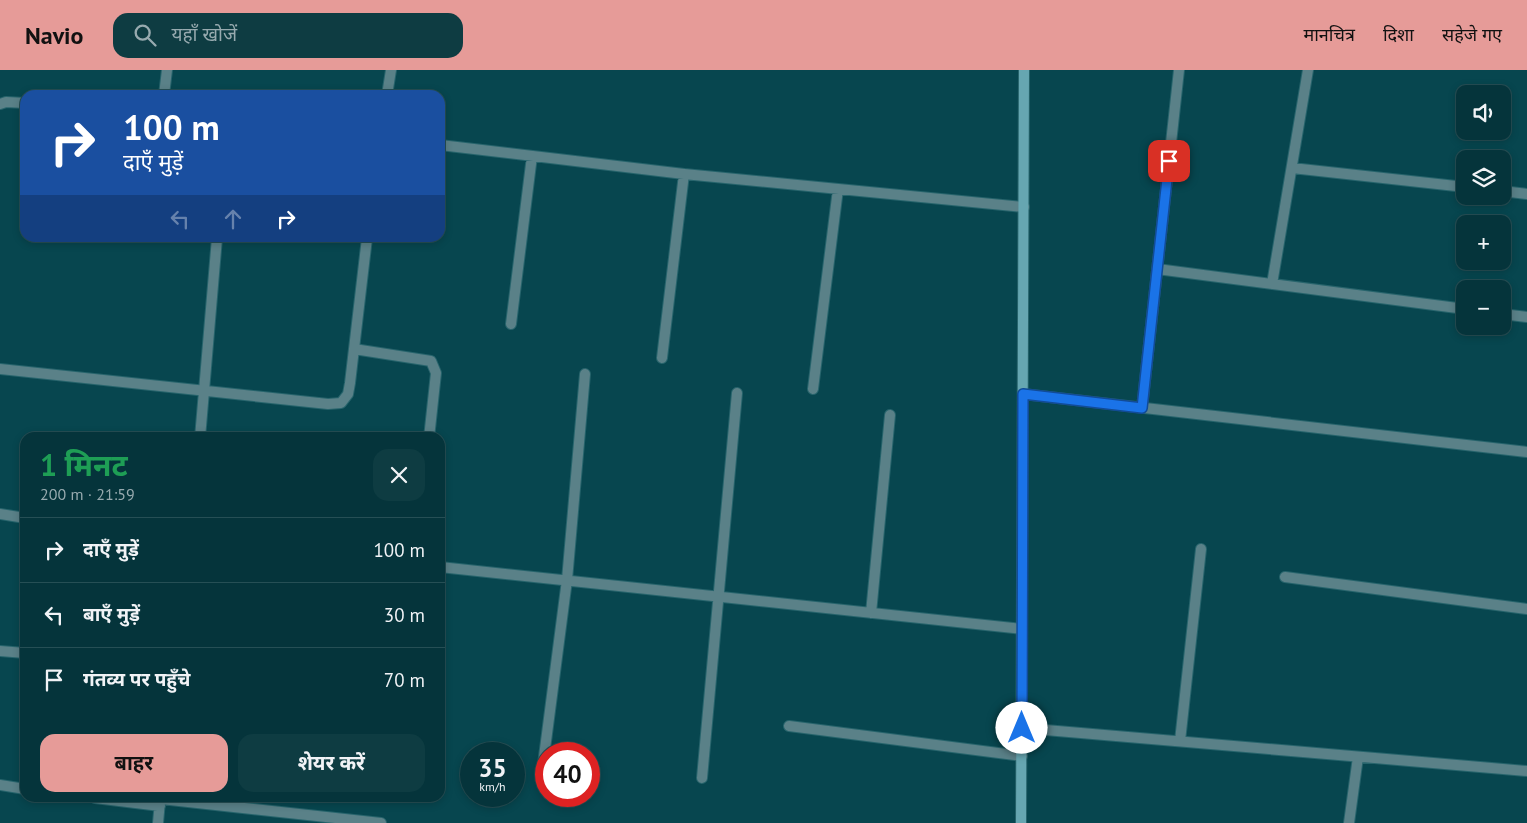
<!DOCTYPE html>
<html lang="hi">
<meta charset="utf-8">
<style>
body{margin:0;font-family:"PT Sans","Noto Sans Devanagari",sans-serif;background:#0e3c42;color:#f1f3f6;height:100vh;display:flex;flex-direction:column;font-size:19px;white-space:nowrap}
*{box-sizing:border-box;margin:0}
p{font-size:16px;color:#97aaaf}
.icon{flex:none;width:28px;height:28px;fill:none;stroke:currentColor;stroke-width:2;stroke-linecap:round;stroke-linejoin:round}
.map{position:relative;flex:1;overflow:hidden}
.sheet{position:absolute;left:20px;top:362px;width:425px;height:370px;display:flex;flex-direction:column;background:#05343b;border-radius:15px;box-shadow:0 2px 8px #0003,0 0 0 1px #264f55}
.sheet>*{flex:none}
.hud{position:absolute;left:20px;top:20px;width:425px;height:152px;border-radius:15px;box-shadow:0 2px 8px #0003,0 0 0 1px #264f55;background:#1a4fa0;color:#fff;overflow:hidden}
.buttons{position:absolute;left:1456px;top:15px;display:grid;gap:10px}
.buttons a{display:grid;place-items:center;width:55px;height:55px;border-radius:10px;background:#05343b;box-shadow:0 2px 8px #0003,0 0 0 1px #264f55;font-size:25px}
.speed{position:absolute;left:460px;top:672px;display:flex;gap:10px;font-size:25px;font-weight:700;text-align:center}
.speed>*{display:grid;place-content:center;width:65px;height:65px;border-radius:50%;background:#05343b;box-shadow:0 2px 8px #0003,0 0 0 1px #264f55;line-height:1}
.speed small{font-size:12px;font-weight:400}
.speed .limit{border:8px solid #d22;background:#fff;color:#111}
.pin{position:absolute;display:grid;place-items:center;width:42px;height:42px;color:#fff;margin:-21px;border-radius:10px;box-shadow:0 2px 8px #0006}
.me{position:absolute;width:55px;margin:-28px;rotate:0deg;stroke-linejoin:round;filter:drop-shadow(0 0 4px #0008)}
.turn{display:flex;align-items:center;gap:18px;height:105px;padding:0 20px;font-size:22px}
.turn .icon{width:65px;height:65px;stroke-width:2.5}
.turn b{display:block;font-size:35px;line-height:42px}
.lanes{display:flex;align-items:center;height:48px;padding:0 20px;background:#0003;justify-content:center;gap:25px;direction:ltr}
.lanes .off{opacity:.35}
.round{display:grid;place-items:center;flex:none;width:52px;height:52px;border-radius:15px;background:#0e3c42}
.head{display:flex;align-items:center;justify-content:space-between;height:85px;padding:0 20px}
h1{font-size:30px;font-weight:700;line-height:38px;color:#1e9e55}
.cta{display:flex;gap:10px;margin-top:auto;padding:10px 20px}
.cta a{flex:1;height:58px;border-radius:15px;background:#e69b98;color:#111;font-size:20px;font-weight:700;line-height:58px;text-align:center}
.cta a+a{background:#0e3c42;color:#f1f3f6}
ul{padding:0;list-style:none}
li{display:flex;align-items:center;gap:15px;height:65px;padding:0 20px;border-top:1px solid #264f55}
li div{flex:1}
li b{display:block;font-size:19px}
li em{font-style:normal}
header{display:flex;align-items:center;gap:30px;box-sizing:border-box;height:70px;padding:0 25px;background:#e69b98;color:#111}
header strong{font-size:24px}
nav{display:flex;gap:28px;margin-inline-start:auto;font-size:18px}
.search{width:350px;height:45px;background:#0e3c42;display:flex;align-items:center;gap:12px;box-sizing:border-box;padding:0 18px;border-radius:15px;color:#97aaaf;font-size:19px}
.map>svg:first-child{display:block}
.lines{fill:none;stroke-linecap:round;stroke-linejoin:round}
.street-casing{stroke:#27646c;stroke-width:12}
.secondary-casing{stroke:#27646c;stroke-width:12}
.street{stroke:#5a8188;stroke-width:10}
.secondary{stroke:#66a6b1;stroke-width:10}
.route-casing{stroke:#114b97;stroke-width:12}
.route{stroke:#1a73e8;stroke-width:9}
</style>
<header>
<strong>Navio</strong>
<div class="search"><svg class="icon" aria-label="search" viewBox="0 0 24 24"><circle cx="10" cy="10" r="6"/><path d="M15 15l6 6"/></svg>यहाँ खोजें</div>
<nav><a>मानचित्र</a><a>दिशा</a><a>सहेजे गए</a></nav>
</header>
<div class="map">
<svg width="1527" height="753" viewBox="0 0 1527 753">
<rect width="100%" height="100%" fill="#07464f"/>
<g class="lines">
<defs>
<path id="street" d="M164,25L167,0
M387,25L391,0
M0,34L6,32L25,33
M440,75L684,104L1024,137
M1292,98L1465,117
M1502,121L1527,124
M1157,199L1465,239
M1272,214L1308,0
M1502,244L1527,247
M511,254L532,86
M354,279L431,291L436,303L429,368
M662,288L684,104
M0,299L328,334L341,333L348,324L350,313L367,168
M813,319L838,119
M1023,324L1527,382
M1142,338L1179,0
M200,368L217,168
M0,444L25,448
M440,497L1022,559
M1285,507L1527,539
M871,543L890,345
M0,581L25,583
M789,656L1022,686
M1022,658L1527,701
M1180,671L1201,479
M542,702L567,510L585,304
M702,708L737,323
M0,715L25,719
M95,728L160,736
M161,729L381,753
M158,753L160,731
M1349,753L1358,687"/>
<path id="secondary" d="M1021,753L1024,0"/>
</defs>
<use href="#street" class="street-casing"/>
<use href="#secondary" class="secondary-casing"/>
<use href="#street" class="street"/>
<use href="#secondary" class="secondary"/>
</g>
<g class="lines">
<defs>
<path id="route" d="M1022,658L1023,324L1142,338L1169,91"/>
</defs>
<use href="#route" class="route-casing"/>
<use href="#route" class="route"/>
</g>
</svg>
<div class="buttons">
<a><svg class="icon" aria-label="sound" viewBox="0 0 24 24"><path d="M4 9h4l5-4v14l-5-4H4zM17 9q2 3 0 6"/></svg></a>
<a><svg class="icon" aria-label="layers" viewBox="0 0 24 24"><path d="M12 4l9 5-9 5-9-5zM3 14l9 5 9-5"/></svg></a>
<a>+</a>
<a>−</a>
</div>
<div class="speed"><div>35<small>km/h</small></div><div class="limit">40</div></div>
<div class="pin" style="left:1169px;top:91px;background:#d93025"><svg class="icon" aria-label="arrive" viewBox="0 0 24 24"><path d="M6 21V4h12l-3 4 3 4H6"/></svg></div>
<svg class="me" style="left:1022px;top:658px" viewBox="-20 -20 40 40"><circle r="19" fill="#fff"/><path d="M0-13L10 11 0 6-10 11z" fill="#1a73e8"/></svg>
<div class="hud">
<div class="turn"><svg class="icon" aria-label="right" viewBox="0 0 24 24"><path d="M7 20v-9h11M14 6l5 5-5 5"/></svg><div><b>100 m</b>दाएँ मुड़ें</div></div>
<div class="lanes"><svg class="icon off" aria-label="left" viewBox="0 0 24 24"><path d="M17 20v-9H6M10 6l-5 5 5 5"/></svg><svg class="icon off" aria-label="ahead" viewBox="0 0 24 24"><path d="M12 20V5M6 11l6-6 6 6"/></svg><svg class="icon" aria-label="right" viewBox="0 0 24 24"><path d="M7 20v-9h11M14 6l5 5-5 5"/></svg></div>
</div>
<section class="sheet">
<div class="head"><div><h1>1 मिनट</h1><p>200 m · 21:59</p></div><a class="round"><svg class="icon" aria-label="close" viewBox="0 0 24 24"><path d="M6 6l12 12M18 6L6 18"/></svg></a></div>
<ul>
<li><svg class="icon" aria-label="right" viewBox="0 0 24 24"><path d="M7 20v-9h11M14 6l5 5-5 5"/></svg><div><b>दाएँ मुड़ें</b></div><em>100 m</em></li>
<li><svg class="icon" aria-label="left" viewBox="0 0 24 24"><path d="M17 20v-9H6M10 6l-5 5 5 5"/></svg><div><b>बाएँ मुड़ें</b></div><em>30 m</em></li>
<li><svg class="icon" aria-label="arrive" viewBox="0 0 24 24"><path d="M6 21V4h12l-3 4 3 4H6"/></svg><div><b>गंतव्य पर पहुँचे</b></div><em>70 m</em></li>
</ul>
<div class="cta"><a>बाहर</a><a>शेयर करें</a></div>
</section>
</div>
